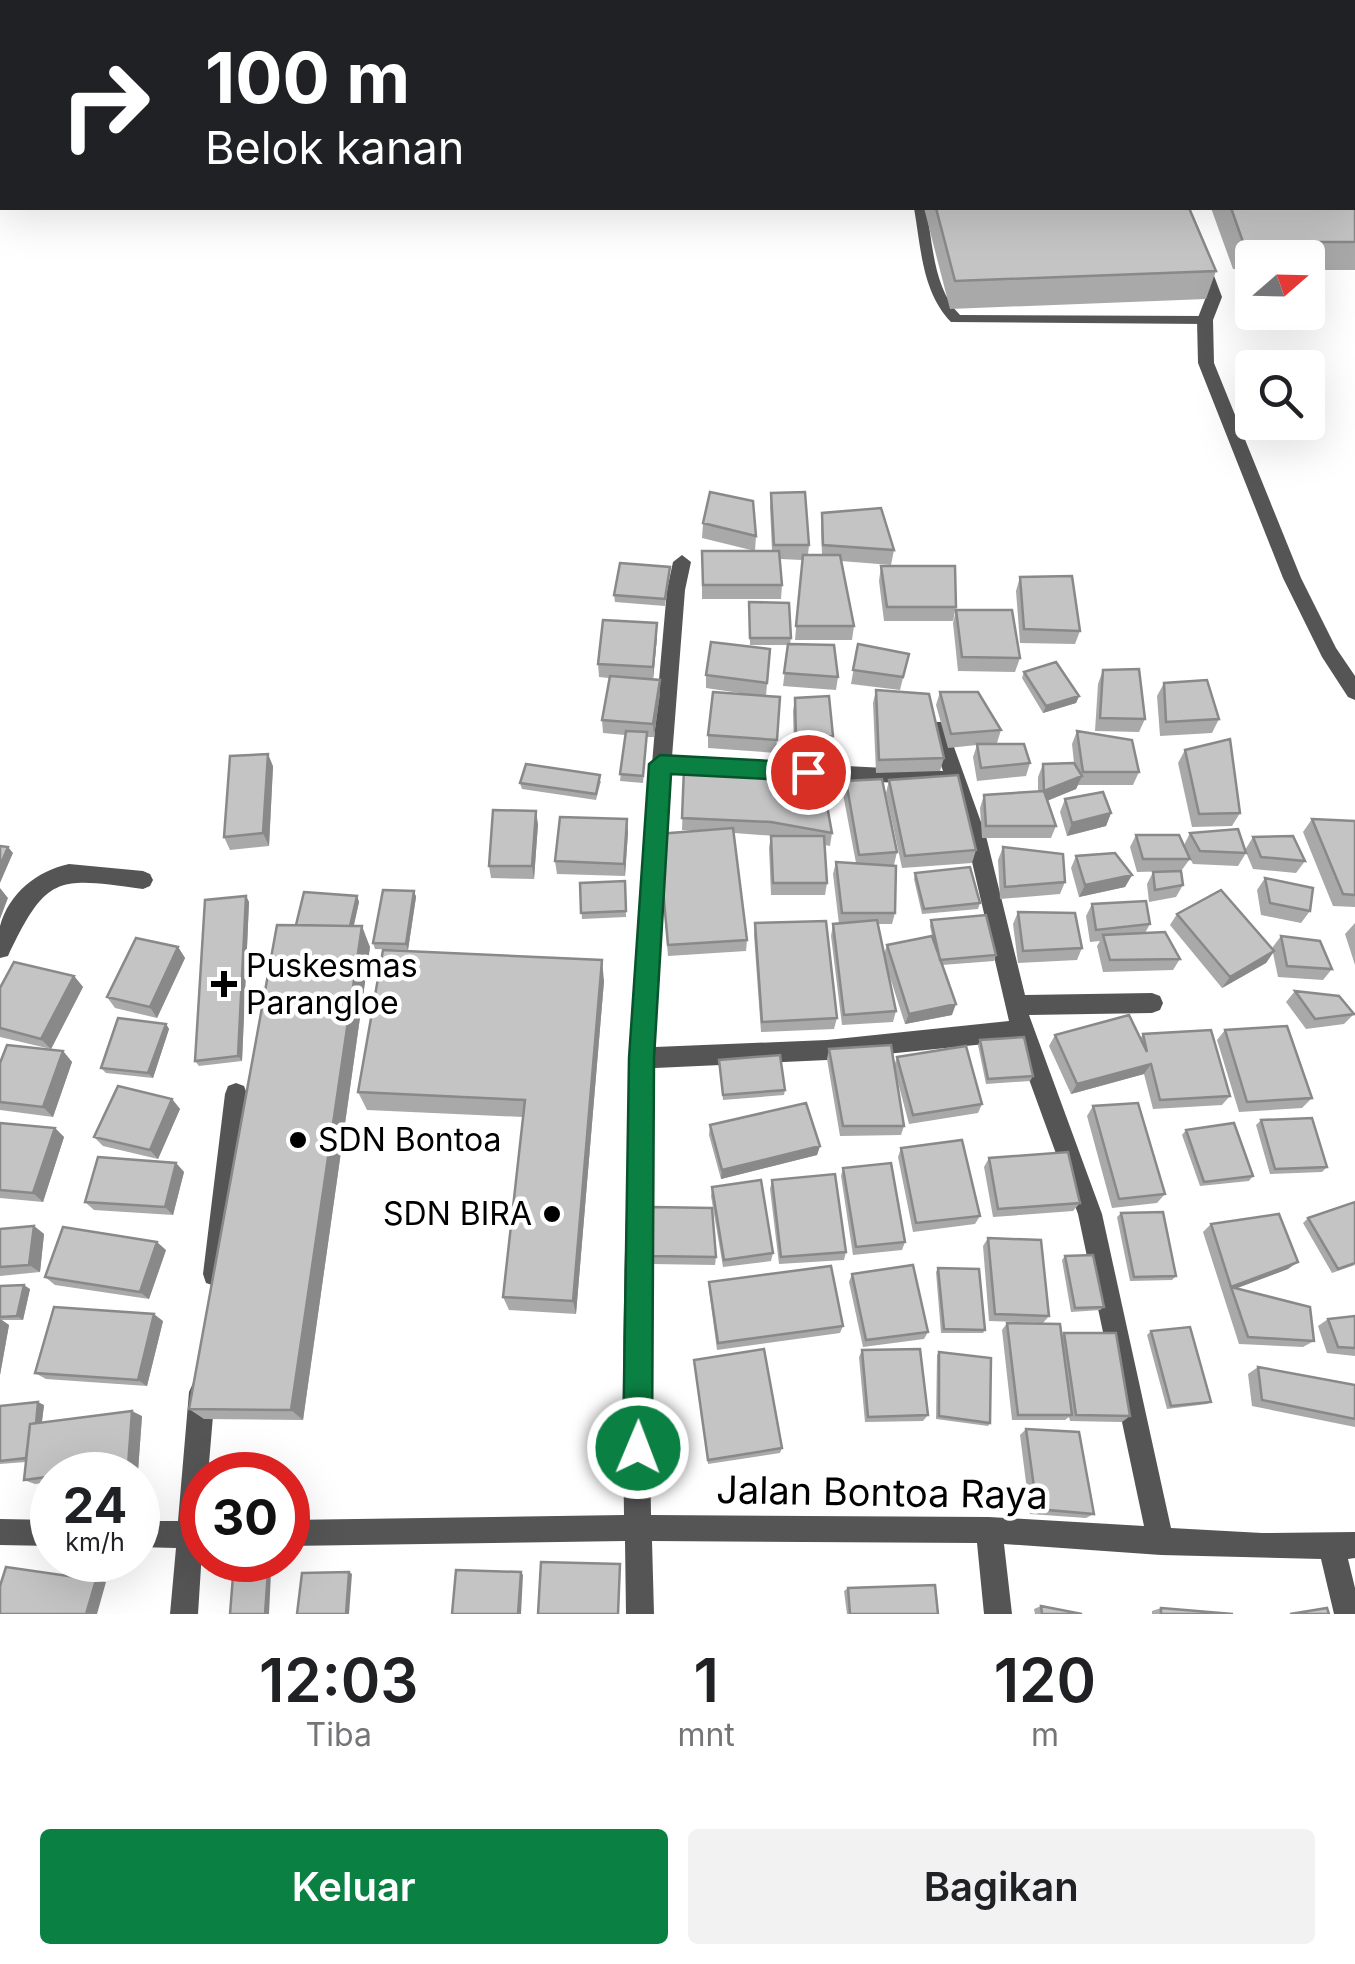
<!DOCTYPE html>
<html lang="id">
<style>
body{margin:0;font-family:Inter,sans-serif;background:#f2f2f2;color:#202124;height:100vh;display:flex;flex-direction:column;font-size:38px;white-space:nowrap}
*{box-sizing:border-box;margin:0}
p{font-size:32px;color:#757577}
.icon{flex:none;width:55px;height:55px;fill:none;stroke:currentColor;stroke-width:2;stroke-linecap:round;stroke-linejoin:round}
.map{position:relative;height:1614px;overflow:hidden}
.panel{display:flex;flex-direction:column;background:#fff;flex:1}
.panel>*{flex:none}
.hud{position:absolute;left:0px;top:0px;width:1355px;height:210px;box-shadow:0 10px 40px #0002;background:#202124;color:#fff;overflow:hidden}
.needle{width:65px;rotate:70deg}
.controls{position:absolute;left:1235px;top:240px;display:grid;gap:20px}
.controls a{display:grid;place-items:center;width:90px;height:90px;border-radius:10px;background:#fff;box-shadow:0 10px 40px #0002;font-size:50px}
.speed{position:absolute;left:30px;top:1452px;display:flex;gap:20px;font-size:50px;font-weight:700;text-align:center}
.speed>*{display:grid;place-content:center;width:130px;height:130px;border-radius:50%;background:#fff;box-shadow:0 10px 40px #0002;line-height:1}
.speed small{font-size:25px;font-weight:400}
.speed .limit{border:15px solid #d22;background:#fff;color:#111}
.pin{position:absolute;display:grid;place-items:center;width:85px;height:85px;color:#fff;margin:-42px;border:5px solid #fff;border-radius:50%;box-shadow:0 2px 10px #0007}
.me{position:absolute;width:110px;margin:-55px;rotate:1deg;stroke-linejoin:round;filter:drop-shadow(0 0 8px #0008)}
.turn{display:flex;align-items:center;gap:35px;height:210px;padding:0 40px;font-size:45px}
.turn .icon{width:130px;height:130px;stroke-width:2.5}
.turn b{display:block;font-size:70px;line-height:85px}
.eta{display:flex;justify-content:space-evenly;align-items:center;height:170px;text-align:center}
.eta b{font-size:60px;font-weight:600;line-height:70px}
.cta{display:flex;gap:20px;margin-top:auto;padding:20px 40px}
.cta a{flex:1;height:115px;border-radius:10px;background:#0b8043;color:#fff;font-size:40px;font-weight:600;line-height:115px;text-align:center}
.cta a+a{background:#f2f2f2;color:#202124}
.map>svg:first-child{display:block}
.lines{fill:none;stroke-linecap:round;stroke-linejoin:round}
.motorway-casing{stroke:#dbdbdb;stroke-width:2}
.service{fill:#555;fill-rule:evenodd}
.minor{fill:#555;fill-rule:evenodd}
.tertiary{fill:#555;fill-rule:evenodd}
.motorway{fill:#000;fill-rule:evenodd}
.wall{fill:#a9a9a9}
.shaded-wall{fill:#898989}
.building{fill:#c4c4c4;stroke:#898989;stroke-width:2.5}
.route{fill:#0b8043;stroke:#07532c;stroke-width:2.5}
.poi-dot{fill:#000;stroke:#fff;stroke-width:4}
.labels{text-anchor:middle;stroke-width:9;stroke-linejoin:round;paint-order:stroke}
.poi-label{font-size:32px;fill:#000;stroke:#fff;text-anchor:start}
.near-street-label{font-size:38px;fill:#000;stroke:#fff}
</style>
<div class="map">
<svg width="1355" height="1614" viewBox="0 0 1355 1614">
<rect width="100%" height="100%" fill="#fff"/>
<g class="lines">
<defs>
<path id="motorway" d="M1272,0H1301L1303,2H1274Z
M1352,11L1355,12V24L1352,23Z"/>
</defs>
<use href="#motorway" class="motorway-casing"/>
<path class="service" d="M884,0H896V2H885Z
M1352,99H1355V107H1352Z
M914,208H926C933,243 933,288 960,315L1205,316L1212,320L1205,324L951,322C922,292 921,248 914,208Z"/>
<path class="minor" d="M1202,260L1210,265L1222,297L1213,320L1214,363L1301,578L1336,648L1355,676V700L1348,697L1322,657L1283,578L1198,363L1197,320L1206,297L1194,265Z
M682,555L691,562L685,590L672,757L943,771L928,728L931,722H945L986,836L1025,995L1152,993L1160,996L1163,1003L1160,1010L1152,1013L1029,1015L1102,1214L1171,1528L1262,1533L1355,1532V1558L1348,1559L1355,1588V1614H1334L1321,1559L1161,1555L1004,1544L1012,1614H984L977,1543L652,1541L654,1614H626L625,1541L288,1546V1520L624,1515C618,1205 639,897 667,590L673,562ZM671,773L948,785L966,836L1009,1021L827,1040L655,1047ZM1015,1041L1078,1214L1144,1526L989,1517L651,1515L649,1358L655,1068L827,1060Z
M69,864L143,871L150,874L153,880L150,886L143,889C57,877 47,874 8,956L0,958C0,949 0,936 0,926C9,893 37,871 69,864Z
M236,1083L244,1086L247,1094L227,1274L224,1283L215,1286L206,1283L203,1274L225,1094L228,1086Z
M202,1379L211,1383L215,1392L208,1475H202V1551L198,1614H170L176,1548L138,1547V1521H178L189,1392L193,1383Z
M0,1519L52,1520V1546L0,1545Z"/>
<path class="tertiary" d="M1101,0H1124L1125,2H1102Z
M1352,56H1355V64H1352Z"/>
<use href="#motorway" class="motorway"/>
</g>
<path class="wall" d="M0,0L2,2V40H0Z
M1355,162V270H1308V258H1252V270L1233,269L1211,208H1352Z
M924,208H1189L1216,271L1206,299L950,309Z
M771,493L809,545L808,555H822L821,527L822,513L894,550L891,565L841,561L854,626L852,640H795L802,560L780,559L782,585L781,599H702V551H772L770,507Z
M703,523L756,536L755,551L702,538Z
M881,566L956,607L953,621H884L879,581Z
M670,567L665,606L615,602L614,595Z
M1020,577L1080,631L1075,644L1020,643L1016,591Z
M749,609L791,638L790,644L838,677L836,690L783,686L788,645H750Z
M956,610L1020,658L1015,672L958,671L953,623Z
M657,637L653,679L660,693L654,737H647L643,783L620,781L625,735L603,733L602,720L609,678L599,677L598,664Z
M858,644L909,654L900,690L851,684Z
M770,649L766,696L780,697L776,753L708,748V735L753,695L706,688V675Z
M1103,670L1145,719L1139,732L1095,731L1098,684Z
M1024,672L1079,696L1076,703L1043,713L1022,678Z
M1164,683L1219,719L1212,733L1160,736L1157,696Z
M876,690L944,758L940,771L876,773L873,703Z
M940,692L1001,730L997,743L987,744L1030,763L1026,776L977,781L973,757L977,745L948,748L936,705Z
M795,698L833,736L831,749L794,750L793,711Z
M1077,731L1139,772L1133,785H1078L1076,789L1047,801L1056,826L1051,838H982L980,808L984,795L1038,792V777L1043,764L1074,763L1072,744Z
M1185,750L1240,813L1232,826L1192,827L1178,763Z
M273,766L269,846L230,850L224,837Z
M684,768L832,833L830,846L825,845L827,883L825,895H771L769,848L771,836H776L734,833L747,940L746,951L668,956L658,834L698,831L682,830Z
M889,780L976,850L972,863L902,868L886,793Z
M601,781L596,800L522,789L520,783Z
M846,781L897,852L894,865H884L895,913L892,924H878L884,954L887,945L932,936L930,926L931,920L996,955L994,961L942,965L952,1015L905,1024L887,968L896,1011L893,1022L842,1025L831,936L833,924H839L833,874L836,862L856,863L843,794Z
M1065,799L1111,813L1106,826L1067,836L1060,812Z
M1312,819L1355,821V907L1333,906L1303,832Z
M538,824L534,879L491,878L489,866Z
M628,832L625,876L557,874L555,861Z
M1190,833L1246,853L1238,866L1193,864L1185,849L1190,859L1181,871L1183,885L1176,897L1149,902L1147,884L1153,872L1175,871L1137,872L1130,847L1136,835L1184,845Z
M1253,837L1305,861L1296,873L1253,869L1245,850Z
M1003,847L1065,882L1060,894L1000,899L998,860Z
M1076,856L1132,875L1125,887L1079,897L1071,868Z
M915,873L980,903L978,909L922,914L914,879Z
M1265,878L1310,911L1301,923L1261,915L1257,890Z
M625,881L626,917L582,919L580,883Z
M414,891L416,897L408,950L375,949L373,943Z
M246,896L249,902L242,1061L199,1066L195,1061Z
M357,896L359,902L354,926L370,947L303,1420L204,1419L189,1409L296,925Z
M1092,904L1150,924L1145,933L1180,959L1173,970L1103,972L1097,946L1100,941L1090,942L1086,916Z
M1018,912L1082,948L1077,960L1018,963L1013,924Z
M1177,914L1273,949L1272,948L1281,936L1332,969L1323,980L1278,977L1273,953L1266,963L1222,988L1170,925Z
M755,923L837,1018L834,1029L761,1032L754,935Z
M1355,923V965L1345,934Z
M178,947L185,958L157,1018L115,1008L107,997Z
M74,976L83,987L51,1049L0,1037V988Z
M604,981L576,1314L509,1310L503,1297L523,1117L367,1110L358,1092Z
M1295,991L1354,1014L1344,1024L1306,1029L1286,1002Z
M166,1024L169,1029L153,1078L106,1073L101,1068Z
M1225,1030L1312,1098L1302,1108L1239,1112L1217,1040Z
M1143,1034L1230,1096L1222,1105L1153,1109L1144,1074L1071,1094L1049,1046L1055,1035L1140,1039Z
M980,1040L1033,1076L1030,1081L986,1084L978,1045Z
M829,1049L894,1066L897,1057L982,1104L978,1113L909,1124L895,1071L904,1126L901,1135L840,1136L827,1059Z
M63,1051L72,1062L53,1117L0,1110V1063Z
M719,1060L785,1090L784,1095L723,1100Z
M172,1099L180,1109L158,1159L103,1146L94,1137Z
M1093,1106L1165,1194L1157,1203L1112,1208L1087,1116Z
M1261,1120L1327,1167L1322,1172L1270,1174L1256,1125Z
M0,1123L55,1128L64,1137L43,1202L0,1198Z
M710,1125L820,1146L817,1155L721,1179L709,1135Z
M1186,1130L1253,1176L1249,1181L1200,1186L1182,1135Z
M901,1148L980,1216L975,1224L913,1232L898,1157Z
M989,1158L1080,1203L1073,1211L993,1217L984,1167Z
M176,1163L184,1172L173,1215L94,1210L85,1202Z
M843,1168L905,1242L902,1250L853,1255L841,1176Z
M772,1180L846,1252L844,1260L779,1264L770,1189Z
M712,1187L773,1253L771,1261L723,1267L711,1196Z
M651,1207L716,1257L715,1265L652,1264Z
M1121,1213L1176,1276L1172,1280L1130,1281L1117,1217Z
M1308,1218L1355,1265L1332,1273L1303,1223Z
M1211,1224L1288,1269L1237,1288L1314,1341L1303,1347L1239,1344L1203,1232Z
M34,1226L44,1234L40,1272L0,1276V1229Z
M988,1238L1049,1316L1043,1323L989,1321L983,1246Z
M166,1250L149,1299L55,1285L45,1277Z
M1065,1256L1104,1307L1100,1310L1071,1312L1062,1260Z
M938,1268L985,1330L983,1333H941L936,1272Z
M852,1274L928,1332L924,1339L863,1347L849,1282Z
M709,1282L843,1326L840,1333L717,1350L709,1290Z
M0,1286L30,1289L23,1320H2L9,1325L0,1375Z
M1355,1316V1356L1327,1353L1318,1326L1328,1319Z
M163,1321L147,1386L46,1379L35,1373Z
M1007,1323L1062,1335L1064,1333L1130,1416L1122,1422L1070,1421L1069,1417L1065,1420H1012L1002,1330Z
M1151,1331L1211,1402L1207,1404L1167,1409L1147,1335Z
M862,1350L928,1415L923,1421L865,1422L859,1357Z
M939,1352L990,1423L988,1426L936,1419L937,1355Z
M694,1360L782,1448L780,1453L708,1464Z
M1258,1367L1355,1385V1427L1252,1406L1248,1374Z
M44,1405L42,1422L142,1416L138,1471L107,1475H52V1482L35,1484L24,1480L26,1462L0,1464V1406Z
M1026,1429L1094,1514L1086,1518L1030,1514L1020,1435Z
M848,1588L938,1614H847L844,1591Z
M1041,1606L1082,1614H1035L1034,1609Z
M1161,1608L1233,1614H1152V1611Z"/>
<path class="shaded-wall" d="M83,0H104L103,2H82Z
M657,623V637L653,680V667Z
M660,680V693L654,737L653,724Z
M1079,696L1076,703L1043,713L1046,706Z
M268,754L273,766L269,846L263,833Z
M1082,776L1076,789L1039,804L1044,791Z
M536,811L538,824L534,879L532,866Z
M1111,813L1106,826L1067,836L1072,823Z
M627,819L628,832L625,876L624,864Z
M8,847L13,853L0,883V866Z
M1132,875L1125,887L1079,897L1085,885Z
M0,888L8,898L0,919Z
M414,891L416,897L408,950L406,944Z
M246,896L249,902L242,1061L238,1056Z
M357,896L359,902L351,936L349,930Z
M362,926L370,947L303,1420L291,1410Z
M178,947L185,958L157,1018L150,1007Z
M1274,951L1266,963L1222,988L1230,977Z
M602,960L604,981L576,1314L573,1301Z
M74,976L83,987L51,1049L41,1039Z
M956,1004L952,1015L905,1024L909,1014Z
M166,1024L169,1029L153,1078L148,1073Z
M63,1051L72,1062L53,1117L43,1107Z
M1151,1064L1144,1074L1071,1094L1077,1084Z
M172,1099L180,1109L158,1159L150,1150Z
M55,1128L64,1137L43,1202L33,1193Z
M820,1146L817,1155L721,1179L722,1170Z
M176,1163L184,1172L173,1215L165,1207Z
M34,1226L44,1234L40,1272L29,1265Z
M157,1242L166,1250L149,1299L140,1292Z
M1298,1262L1288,1269L1232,1290L1231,1287L1222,1294L1231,1287Z
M24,1285L30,1289L23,1320L17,1316Z
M154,1314L163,1321L147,1386L138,1380Z
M0,1319L9,1325L0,1375Z
M38,1402L44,1405L37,1460L32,1458Z
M132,1411L142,1416L138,1471L128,1466Z
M268,1571L271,1573L269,1614H265Z
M349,1572L352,1574L349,1614H346Z
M521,1572L523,1575L521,1614H518Z
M96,1580L106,1582L97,1614H86Z"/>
<path class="building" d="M0,0H83L82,2H2V13H0Z
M285,0H802L803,2H284Z
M1352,162H1355V242H1243L1231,208H1352Z
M936,208H1189L1216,271L955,281Z
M710,492L753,501L756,536L703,523Z
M805,492L809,545H774L771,493Z
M881,508L894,550L823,545L822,513Z
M702,551H779L782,585H703Z
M803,555H840L854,626H796Z
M620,563L670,567L665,599L614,595Z
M881,566H955L956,607H887Z
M1072,576L1080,631L1024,629L1020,577Z
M749,602L789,603L791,638H750Z
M956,610H1012L1020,658L962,657Z
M603,620L657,623L653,667L598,664Z
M711,642L770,649L767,683L706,675Z
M788,644L834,645L838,677L784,673Z
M858,644L909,654L903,677L853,670Z
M1056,662L1079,696L1046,706L1024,672Z
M1139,669L1145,719L1100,718L1103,670Z
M610,676L660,680L653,724L602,720Z
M1207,680L1219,719L1166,722L1164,683Z
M876,690L929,694L944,758L879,760Z
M713,692L780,697L777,740L708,735Z
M940,692H978L1001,730L951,734Z
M829,696L833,736L796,737L795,698Z
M626,731L647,732L643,776L620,774Z
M1077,731L1132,740L1139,772H1083Z
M1230,739L1240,813L1199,814L1185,750Z
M977,744H1024L1030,763L981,768Z
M268,754L263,833L224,837L230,756Z
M1074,763L1082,776L1044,791L1043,764Z
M526,764L600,775L596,794L520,783Z
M684,768L823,784L832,833L771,822L682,818Z
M958,775L976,850L905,856L889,780Z
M882,779L897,852L859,855L846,781Z
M1044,791L1056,826H986L984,795Z
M1103,792L1111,813L1072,823L1065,799Z
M493,810L536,811L532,866H489Z
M560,817L627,819L624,864L555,861Z
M1312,819L1355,821V895L1343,894Z
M733,828L747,940L668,945L658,834Z
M1238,829L1246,853L1200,851L1190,833Z
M1136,835H1179L1190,859H1143Z
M771,836H824L827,883H773Z
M1293,836L1305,861L1261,857L1253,837Z
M0,846L8,847L0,866Z
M1003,847L1063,854L1065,882L1005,887Z
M1115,853L1132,875L1085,885L1076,856Z
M836,862L896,866L895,913H842Z
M970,867L980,903L924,909L915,873Z
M1181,871L1183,885L1155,890L1153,872Z
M1265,878L1313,888L1310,911L1270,903Z
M625,881L626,911L581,913L580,883Z
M383,890L414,891L406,944L373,943Z
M1221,890L1274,951L1230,977L1177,914Z
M304,892L357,896L350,926L296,925Z
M246,896L238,1056L195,1061L205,900Z
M1146,901L1150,924L1096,930L1092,904Z
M1018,912L1075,913L1082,948L1023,951Z
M986,915L996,955L940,960L931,920Z
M877,920L896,1011L844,1015L833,924Z
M826,921L837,1018L762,1022L755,923Z
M277,925L362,926L291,1410L189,1409Z
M1165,932L1180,959L1110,960L1103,935Z
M932,936L956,1004L909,1014L887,945Z
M1281,936L1320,941L1332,969L1287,966Z
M136,938L178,947L150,1007L107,997Z
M383,950L602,960L573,1301L503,1297L525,1100L358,1092Z
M14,962L74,976L41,1039L0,1028V988Z
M1295,991L1339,996L1354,1014L1315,1019Z
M1129,1015L1147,1052L1143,1034L1211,1030L1230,1096L1160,1100L1151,1064L1077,1084L1055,1035Z
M118,1018L166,1024L148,1073L101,1068Z
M1287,1026L1312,1098L1247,1102L1225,1030Z
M1024,1037L1033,1076L988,1079L980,1040Z
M7,1045L63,1051L43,1107L0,1102V1063Z
M891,1045L904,1126H843L829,1049Z
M966,1046L982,1104L913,1115L897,1057Z
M780,1055L785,1090L723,1095L719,1060Z
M118,1086L172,1099L150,1150L94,1137Z
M806,1103L820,1146L722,1170L710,1125Z
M1138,1103L1165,1194L1119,1199L1093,1106Z
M1312,1118L1327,1167L1275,1169L1261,1120Z
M0,1123L55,1128L33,1193L0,1190Z
M1234,1123L1253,1176L1204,1182L1186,1130Z
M962,1140L980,1216L916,1223L901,1148Z
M1068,1152L1080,1203L998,1209L989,1158Z
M98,1157L176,1163L165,1207L85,1202Z
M891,1163L905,1242L856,1247L843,1168Z
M835,1174L846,1252L781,1257L772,1180Z
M761,1180L773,1253L724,1260L712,1187Z
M1355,1202V1263L1338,1269L1308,1218Z
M651,1207L712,1208L716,1257L651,1256Z
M1163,1212L1176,1276L1134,1277L1121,1213Z
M1279,1214L1298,1262L1231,1287L1211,1224Z
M34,1226L29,1265L0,1267V1229Z
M63,1227L157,1242L140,1292L45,1277Z
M988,1238L1041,1240L1049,1316L995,1314Z
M1093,1255L1104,1307L1075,1308L1065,1256Z
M913,1265L928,1332L866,1340L852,1274Z
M831,1266L843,1326L718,1343L709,1282Z
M938,1268L979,1269L985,1330L944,1329Z
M24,1285L17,1316L0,1317V1286Z
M1231,1287L1310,1307L1314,1341L1248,1337Z
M54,1307L154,1314L138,1380L35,1373Z
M1355,1316V1348L1338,1347L1328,1319Z
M1007,1323L1060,1324L1072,1415H1018Z
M1190,1327L1211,1402L1171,1406L1151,1331Z
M1064,1333H1116L1130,1416L1076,1415Z
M764,1349L782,1448L708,1460L694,1360Z
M920,1349L928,1415L868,1417L862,1350Z
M939,1352L991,1358L990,1423L939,1416Z
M1258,1367L1355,1385V1419L1262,1400Z
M38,1402L36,1423L30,1424L26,1458L0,1461V1406Z
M132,1411L128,1466L24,1480L30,1424Z
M1026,1429L1079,1432L1094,1514L1037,1509Z
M541,1562L620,1564L618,1614H538Z
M6,1567L96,1580L86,1614H0V1586Z
M456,1570L521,1572L518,1614H452Z
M268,1571L265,1614H230L233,1576Z
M349,1572L346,1614H297L302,1573Z
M935,1585L938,1614H850L848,1588Z
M1041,1606L1082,1614H1042Z
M1161,1608L1233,1614H1161Z
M1327,1608L1329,1614H1290Z"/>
<path class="route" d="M660,755L808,763L819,772L808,781L671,774L654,1058L652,1448L648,1459L638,1463L627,1459L623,1448L629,1058L649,764Z"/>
<g class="poi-dot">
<path d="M219 969h10v10h10v10h-10v10h-10v-10h-10v-10h10z"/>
<circle cx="298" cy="1140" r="10"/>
<circle cx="552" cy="1214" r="10"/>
</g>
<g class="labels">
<g class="poi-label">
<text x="246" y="977">Puskesmas<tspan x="246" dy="37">Parangloe</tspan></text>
<text x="318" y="1151">SDN Bontoa</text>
<text x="532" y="1225" text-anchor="end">SDN BIRA</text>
</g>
<g class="near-street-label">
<text transform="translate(882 1493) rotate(1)" y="13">Jalan Bontoa Raya</text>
</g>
</g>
</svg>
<div class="controls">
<a><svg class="needle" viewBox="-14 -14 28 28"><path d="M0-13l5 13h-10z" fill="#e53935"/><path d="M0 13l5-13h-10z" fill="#757577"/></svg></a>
<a><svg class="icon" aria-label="search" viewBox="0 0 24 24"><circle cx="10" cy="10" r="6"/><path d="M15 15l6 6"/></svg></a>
</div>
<div class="speed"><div>24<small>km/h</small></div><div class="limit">30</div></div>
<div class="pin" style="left:808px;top:772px;background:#d93025"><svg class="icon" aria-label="arrive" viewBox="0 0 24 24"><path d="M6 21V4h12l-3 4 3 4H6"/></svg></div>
<svg class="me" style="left:638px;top:1448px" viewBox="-20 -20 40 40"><circle r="17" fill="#0b8043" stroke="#fff" stroke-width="3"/><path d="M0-11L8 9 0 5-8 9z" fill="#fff"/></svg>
<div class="hud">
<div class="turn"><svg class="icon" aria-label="right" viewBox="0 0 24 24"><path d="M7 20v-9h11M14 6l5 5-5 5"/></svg><div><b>100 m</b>Belok kanan</div></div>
</div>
</div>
<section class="panel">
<div class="eta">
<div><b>12:03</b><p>Tiba</p></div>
<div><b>1</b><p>mnt</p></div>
<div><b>120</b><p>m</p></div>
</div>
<div class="cta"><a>Keluar</a><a>Bagikan</a></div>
</section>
